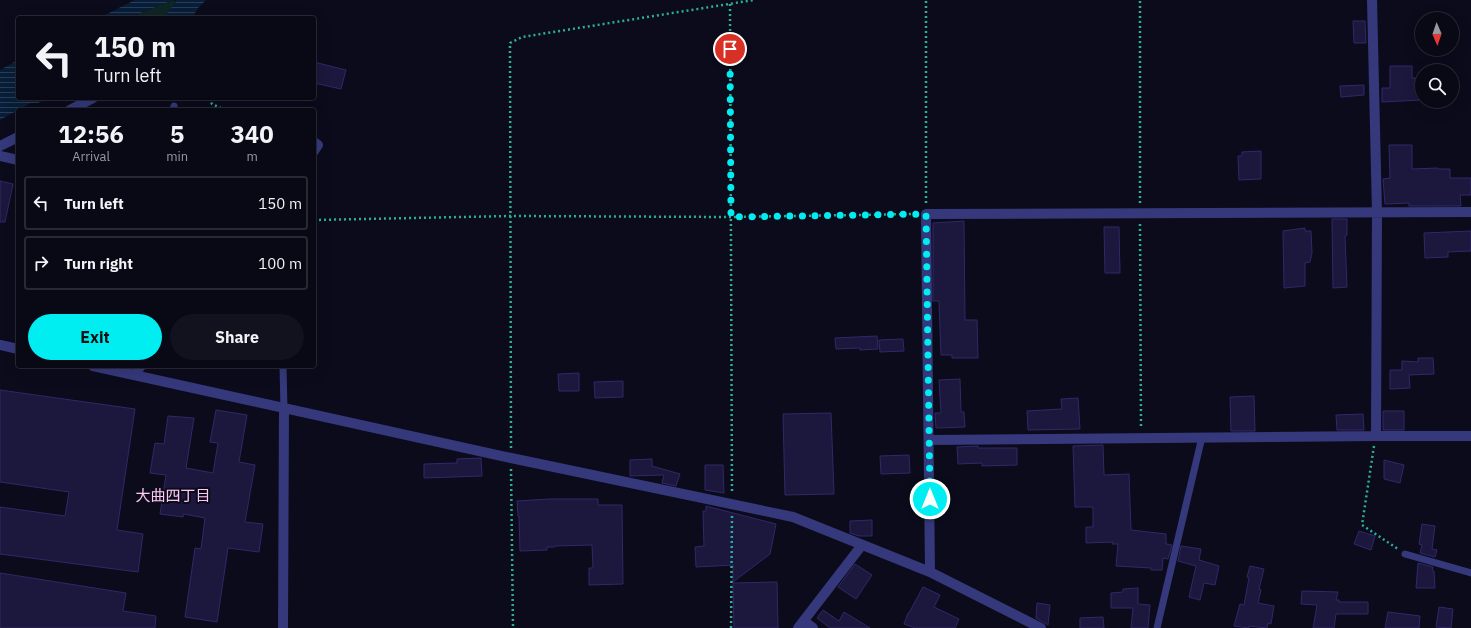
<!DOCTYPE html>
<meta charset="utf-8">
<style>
body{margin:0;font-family:"IBM Plex Sans","Noto Sans JP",sans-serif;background:#12111e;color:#f1f3f6;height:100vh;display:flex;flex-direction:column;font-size:15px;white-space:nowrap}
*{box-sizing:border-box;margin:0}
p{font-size:13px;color:#999aa0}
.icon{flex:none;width:22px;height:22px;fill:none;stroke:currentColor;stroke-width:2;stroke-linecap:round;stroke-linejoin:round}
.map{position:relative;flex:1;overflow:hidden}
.drawer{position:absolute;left:16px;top:108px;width:300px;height:260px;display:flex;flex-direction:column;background:#090815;border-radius:4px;box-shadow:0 4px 16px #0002,0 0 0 1px #292934}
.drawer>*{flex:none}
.guide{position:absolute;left:16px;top:16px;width:300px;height:84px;border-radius:4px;box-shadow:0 4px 16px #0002,0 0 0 1px #292934;background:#090815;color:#f1f3f6;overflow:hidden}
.needle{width:26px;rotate:178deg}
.controls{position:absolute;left:1415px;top:12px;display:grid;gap:8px}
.controls a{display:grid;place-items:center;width:44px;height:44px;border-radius:50%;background:#090815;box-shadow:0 4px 16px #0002,0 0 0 1px #292934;font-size:20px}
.pin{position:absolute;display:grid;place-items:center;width:34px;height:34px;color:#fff;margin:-17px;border:2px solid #fff;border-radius:50%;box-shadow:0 1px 4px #0007}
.me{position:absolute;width:44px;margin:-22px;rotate:0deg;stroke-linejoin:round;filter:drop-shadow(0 0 3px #0008)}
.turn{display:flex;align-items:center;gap:14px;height:84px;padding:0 12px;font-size:18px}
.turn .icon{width:52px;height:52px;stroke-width:2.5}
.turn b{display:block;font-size:28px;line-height:34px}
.eta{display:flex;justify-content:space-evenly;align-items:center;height:68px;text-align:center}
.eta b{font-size:24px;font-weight:700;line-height:28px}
.action{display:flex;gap:8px;margin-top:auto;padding:8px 12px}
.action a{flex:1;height:46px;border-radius:24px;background:#00eef1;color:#111;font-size:16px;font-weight:700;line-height:46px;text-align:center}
.action a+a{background:#12111e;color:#f1f3f6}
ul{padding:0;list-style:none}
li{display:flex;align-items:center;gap:12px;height:54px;margin:0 8px 6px;padding:0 4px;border:2px solid #292934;border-radius:4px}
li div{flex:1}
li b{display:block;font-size:15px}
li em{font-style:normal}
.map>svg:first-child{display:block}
.green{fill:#0e2623}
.water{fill:url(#water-rules)}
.building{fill:#1b173d;stroke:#302869}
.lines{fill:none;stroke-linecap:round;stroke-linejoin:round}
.path{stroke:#2bae9a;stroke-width:2.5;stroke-dasharray:2 3;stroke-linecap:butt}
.service{stroke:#35397c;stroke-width:7}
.minor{stroke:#35397c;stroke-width:10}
.route{stroke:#00eef1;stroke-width:7;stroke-dasharray:0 12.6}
.labels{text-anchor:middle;stroke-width:4;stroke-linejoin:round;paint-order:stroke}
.neighbourhood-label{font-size:15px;fill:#ffc8f0;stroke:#0c0b1c}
</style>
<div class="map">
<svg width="1471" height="628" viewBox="0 0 1471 628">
<defs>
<pattern id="water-rules" width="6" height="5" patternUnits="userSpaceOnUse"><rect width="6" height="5" fill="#081e38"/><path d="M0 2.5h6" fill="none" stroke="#2a3d56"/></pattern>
</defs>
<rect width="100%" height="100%" fill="#0c0b1c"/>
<path class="green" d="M173,0L176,2L163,18H128Z"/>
<path class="water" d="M135,0H173L128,18H99Z
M175,0H206L198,8L192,18H163L176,2Z
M18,60V98H49L38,103H31L0,120V70Z"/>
<path class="building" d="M1353,21H1365L1366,43H1354Z
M314,62L346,70L341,89L314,83Z
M1390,66H1412V78H1422V100L1382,102V88H1390Z
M1364,85V95L1341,97L1340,86Z
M1389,145H1412V169L1438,168V169H1450V178H1471V195H1460L1461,206H1409V203L1385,204L1383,179L1390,178Z
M1261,151V179L1239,180L1238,156H1242V152Z
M0,181L13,184L5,222H0Z
M1332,219H1347V235L1345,236L1347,287L1333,288Z
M964,221L965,320H977L978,358H952V355H941L939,301H933V223Z
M1104,227H1119L1120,273H1105Z
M1305,228V231H1311L1312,253L1310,262L1305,263V286L1284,288L1283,231Z
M1471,231V251L1448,252V257L1425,258L1424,233Z
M877,336L878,349L860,350V348L836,349L835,338Z
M903,339L904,351L880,352L879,340Z
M1418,358H1433L1434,374L1409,375L1410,388L1390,389V370H1402V361L1418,362Z
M579,373V391H559L558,374Z
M960,379L961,412H964L965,427L936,428L935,413H941L939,380Z
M623,381V397L595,398L594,382Z
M0,390L135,409L117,530L143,534L138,572L0,554V507L65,516L69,492L0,482Z
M1254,396L1255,431H1231L1230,397Z
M1078,398L1080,429L1028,430L1027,411L1062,409L1061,399Z
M216,410L247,415L239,462L255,465L245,522L263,524L259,552L228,548L217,622L185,617L195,548L201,549L205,518L184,514L183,517L160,514L166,475L150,473L155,443L164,444L168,416L194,418L186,468L213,473L218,443L210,442Z
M1383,411H1404V430H1383Z
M831,413L834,494L785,495L783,414Z
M1363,414L1364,430H1337L1336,415Z
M1103,445L1104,475L1129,474L1131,530L1166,534V544L1172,545L1168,559L1163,558L1162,570H1151V568L1116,566L1118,544H1112L1113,542L1086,543V527H1093V507H1075L1073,446Z
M978,446V448H1017V465L982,466V463L958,464L957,447Z
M909,455L910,473L881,474L880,456Z
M481,458L482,476L424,478V464L457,463V459Z
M652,459V466L680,474L676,486L662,483L664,475L630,476V460Z
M1384,460L1404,465L1400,483L1384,479Z
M705,465H723L724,493L705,490Z
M549,499H598V505H622L623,584L589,585V568H593L592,545L555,546V547H547V550L520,551L519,516H518L517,501Z
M706,506L776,524L770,554L733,582V565L696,567L695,547L704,546L703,511H706Z
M872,520V536H859L850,533V521Z
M1422,524L1435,526L1432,549L1437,550L1435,557L1420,553L1422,545L1419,544Z
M1359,531L1375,536L1371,550L1354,544Z
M1181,546L1201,549L1199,560L1219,566L1215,585L1204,583L1200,600L1189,597L1196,566L1178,561Z
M1418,563L1433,567L1432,571H1434L1435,588H1416Z
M855,564L872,575L856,599L838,587Z
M1250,566L1264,569L1259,589L1261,590L1258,603L1274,606L1271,624L1268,623L1267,628L1249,626V628L1234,626L1240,604L1244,605L1249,578L1247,577Z
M0,573L126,593L123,611L156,616L155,628H0Z
M777,582L778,628H734L733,583Z
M923,587L940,595L934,607L959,619L955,628H915L904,624L908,613H909Z
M1138,588V604L1150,605L1148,628H1131L1133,608H1111V593L1123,592V589Z
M1302,591L1338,592L1336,600H1339V602H1368V614H1336L1334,628H1313L1317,605L1301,604Z
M1037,603L1050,605L1048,625L1036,618Z
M1439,607L1453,609L1451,628L1436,627Z
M823,610L839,621L844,612L870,628H830L817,618Z
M1388,612L1420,616L1419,628H1385Z
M1103,617L1104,628H1080V618Z"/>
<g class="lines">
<path class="path" d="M730,4L732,493
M209,98L212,104L225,110
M926,203V0
M1140,203V0
M314,220L511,216L731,217L915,214
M1140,224L1141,427
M1374,446L1362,525L1398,549
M511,448L510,43L522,37L754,0
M511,469L513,628
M731,628L732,514"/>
<path class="service" d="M173,110L174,106
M283,366L284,409
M1405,554L1471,573
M1157,628L1202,437"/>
<path class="minor" d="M1372,0L1377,213L1376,436
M70,110L93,98
M314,142L318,145L314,151
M0,146L18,137
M0,156L18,160
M0,345L18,349
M93,366L511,458L793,517L930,572L1041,628
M134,375L141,366
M929,440L1376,436H1471
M930,572L926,214L1471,212
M804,621L813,628
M283,628L284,409
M798,628L862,545"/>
</g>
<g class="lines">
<path class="route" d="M730,49L731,217L926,214L930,499"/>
</g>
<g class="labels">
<g class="neighbourhood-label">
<text x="173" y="501">大曲四丁目</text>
</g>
</g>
</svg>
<div class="controls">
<a><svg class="needle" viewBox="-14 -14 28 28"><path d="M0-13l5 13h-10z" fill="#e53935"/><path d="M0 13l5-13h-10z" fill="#999aa0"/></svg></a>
<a><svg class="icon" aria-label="search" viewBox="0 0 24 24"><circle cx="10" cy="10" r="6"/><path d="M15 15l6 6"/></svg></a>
</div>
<div class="pin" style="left:730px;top:49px;background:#d93025"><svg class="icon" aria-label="arrive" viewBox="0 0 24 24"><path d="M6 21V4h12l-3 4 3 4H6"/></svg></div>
<svg class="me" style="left:930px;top:499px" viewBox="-20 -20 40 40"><circle r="17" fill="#00eef1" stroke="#fff" stroke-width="3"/><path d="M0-11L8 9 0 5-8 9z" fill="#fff"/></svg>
<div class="guide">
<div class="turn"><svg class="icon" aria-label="left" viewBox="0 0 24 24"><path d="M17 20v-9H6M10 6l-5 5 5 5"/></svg><div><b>150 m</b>Turn left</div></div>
</div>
<section class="drawer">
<div class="eta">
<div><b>12:56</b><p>Arrival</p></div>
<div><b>5</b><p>min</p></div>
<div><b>340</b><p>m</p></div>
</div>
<ul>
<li><svg class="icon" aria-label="left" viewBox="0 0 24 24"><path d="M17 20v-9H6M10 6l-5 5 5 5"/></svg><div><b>Turn left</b></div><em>150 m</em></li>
<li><svg class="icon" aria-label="right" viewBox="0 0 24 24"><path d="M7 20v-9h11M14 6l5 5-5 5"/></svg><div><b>Turn right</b></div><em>100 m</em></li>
</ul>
<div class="action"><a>Exit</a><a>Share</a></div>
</section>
</div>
